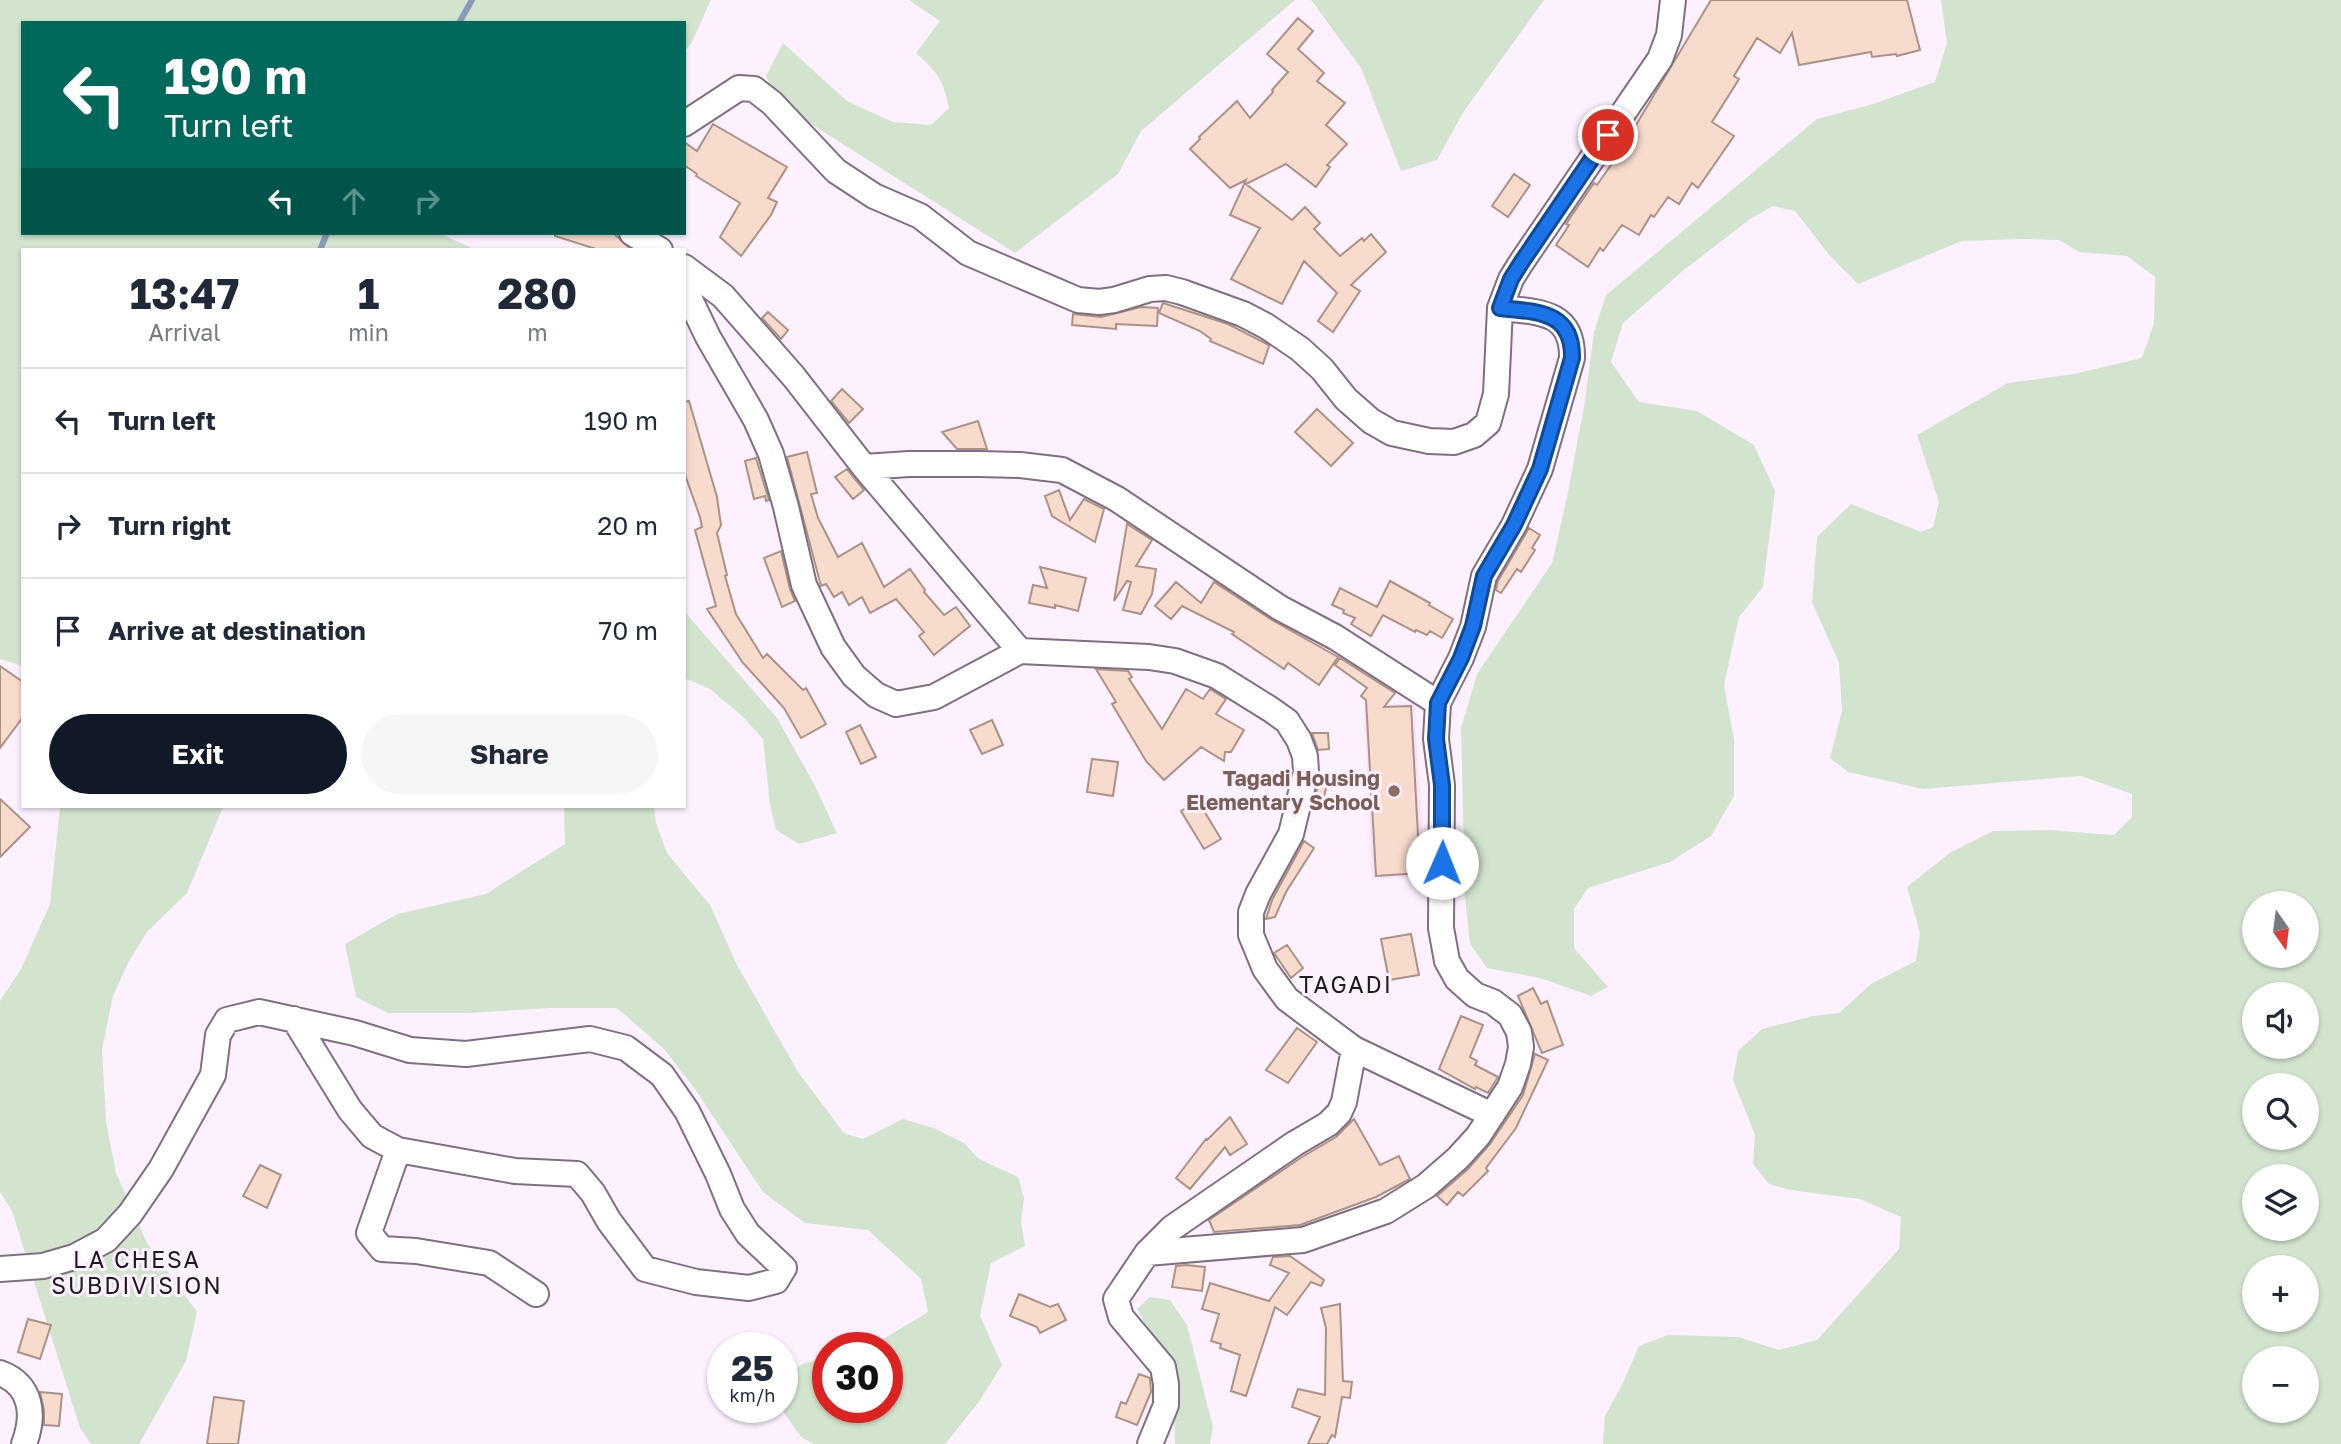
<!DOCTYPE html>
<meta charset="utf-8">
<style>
body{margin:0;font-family:"Golos Text",sans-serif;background:#f6f6f7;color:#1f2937;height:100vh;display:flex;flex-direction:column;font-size:26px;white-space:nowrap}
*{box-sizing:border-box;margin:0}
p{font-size:23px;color:#747a83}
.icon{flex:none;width:38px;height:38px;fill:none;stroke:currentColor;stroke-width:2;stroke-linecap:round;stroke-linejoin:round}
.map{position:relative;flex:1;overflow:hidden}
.details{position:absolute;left:21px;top:248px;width:665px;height:560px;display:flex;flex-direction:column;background:#fff;border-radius:0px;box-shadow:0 2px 5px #0004}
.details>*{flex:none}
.guide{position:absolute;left:21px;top:21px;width:665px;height:214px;border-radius:0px;box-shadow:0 2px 5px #0004;background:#00695c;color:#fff;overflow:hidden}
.needle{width:46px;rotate:166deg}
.buttons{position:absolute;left:2242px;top:891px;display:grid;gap:14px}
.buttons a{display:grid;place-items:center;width:77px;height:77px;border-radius:50%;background:#fff;box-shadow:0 2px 5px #0004;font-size:35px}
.speed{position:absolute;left:707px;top:1332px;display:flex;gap:14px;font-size:35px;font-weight:700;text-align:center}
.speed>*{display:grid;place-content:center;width:91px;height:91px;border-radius:50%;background:#fff;box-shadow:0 2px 5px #0004;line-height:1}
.speed small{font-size:18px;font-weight:400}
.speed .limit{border:10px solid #d22;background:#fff;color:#111}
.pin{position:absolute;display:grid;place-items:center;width:60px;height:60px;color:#fff;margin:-30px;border:4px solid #fff;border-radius:50%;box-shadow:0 2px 7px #0007}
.me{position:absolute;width:77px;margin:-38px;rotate:1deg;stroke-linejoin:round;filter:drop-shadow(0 0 5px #0008)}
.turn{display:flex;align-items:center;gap:24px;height:147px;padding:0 28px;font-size:32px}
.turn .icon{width:91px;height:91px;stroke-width:2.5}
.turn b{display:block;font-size:49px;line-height:60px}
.lanes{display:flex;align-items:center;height:66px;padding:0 28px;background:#0003;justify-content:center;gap:35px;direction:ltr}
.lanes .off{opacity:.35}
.eta{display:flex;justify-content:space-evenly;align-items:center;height:119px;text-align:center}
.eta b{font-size:42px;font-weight:700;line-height:49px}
.primary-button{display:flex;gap:14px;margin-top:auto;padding:14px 28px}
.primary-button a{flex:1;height:80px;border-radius:42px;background:#111827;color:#fff;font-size:28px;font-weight:700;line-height:80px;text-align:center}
.primary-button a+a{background:#f6f6f7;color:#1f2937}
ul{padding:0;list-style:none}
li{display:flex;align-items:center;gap:21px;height:105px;padding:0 28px;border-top:2px solid #e0e1e3}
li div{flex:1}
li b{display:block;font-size:26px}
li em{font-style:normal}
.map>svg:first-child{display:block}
.built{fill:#f9e0fd}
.green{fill:#d2e4ce;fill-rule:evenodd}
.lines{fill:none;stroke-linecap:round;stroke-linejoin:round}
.stream{stroke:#8a9cbb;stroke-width:6}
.building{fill:#f7dbcd;stroke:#ab9285;stroke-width:2}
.minor-casing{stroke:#806f83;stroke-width:28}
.minor{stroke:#fff;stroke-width:24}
.route-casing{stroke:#114b97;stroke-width:18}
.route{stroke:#1a73e8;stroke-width:12}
.education-dot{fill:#8d6e63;stroke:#fdf1ff;stroke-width:2.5}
.labels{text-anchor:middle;stroke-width:6;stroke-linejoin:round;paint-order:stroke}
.education-label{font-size:21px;font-weight:bold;fill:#785e54;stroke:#fdf1ff;text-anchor:end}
.neighbourhood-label{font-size:23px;letter-spacing:2px;fill:#211a22;stroke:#fdf1ff}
</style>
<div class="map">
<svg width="2341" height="1444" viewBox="0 0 2341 1444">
<rect width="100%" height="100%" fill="#fdf1ff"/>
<path class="built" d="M1414,703L1425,876L1372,879L1364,706Z"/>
<path class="green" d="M0,0H711L691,44L684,52V23H23V233H439L476,250H23V666L0,659Z
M909,0H1295L1141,131L1118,174L1015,253L800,117L776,97L766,76L783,43L847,101L893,122L931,125L949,108C944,81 937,71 916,53L940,21Z
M1311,0H1544L1464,111L1437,160L1401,171L1361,68Z
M1941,0H2341V1444H1603L1605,1416L1622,1385L1639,1346L1668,1335L1738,1337L1779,1350L1817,1340L1899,1249L1901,1217L1860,1199L1790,1190L1769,1184L1753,1164L1755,1135L1733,1080L1738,1051L1762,1029L1813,1016L1839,1013L1871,984L1916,961L1920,933L1907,887L1951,852L1993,831L2049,830L2114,835L2132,817V794L2081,776L1923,789L1848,772L1830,758L1842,711L1839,663L1812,602L1817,537L1851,504L1921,532L1933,527L1939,502L1917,435L2008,383L2074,374L2142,358L2154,323L2155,277L2127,256L2079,252L2059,240L2021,239L1962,241L1858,284L1830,256L1795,211L1773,206L1750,219L1684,270L1623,323L1611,362L1639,402L1697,411L1754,445L1775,491L1763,587L1739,617L1724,685L1734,739V796L1711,836L1670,862L1588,888L1574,909V948L1608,987L1591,996L1540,978L1487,968L1470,944L1465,897L1461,728L1477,674L1552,563L1567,497L1584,407L1594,332L1606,295L1817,119L1870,105L1935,82L1947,43ZM2254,903H2306V956H2254ZM2254,994H2306V1046H2254ZM2254,1085H2306V1138H2254ZM2306,1176V1228H2254V1176ZM2254,1267H2306V1320H2254ZM2254,1358H2306V1410H2254Z
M684,611L777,718L814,784L837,833L799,844L776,830L770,805L763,739L742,716L710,689L684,678Z
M60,807H223L187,893L147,932L128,963L113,996L102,1050L106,1121L116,1173L147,1243L197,1312L186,1361L139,1444H91L80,1428L12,1211L0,1192V1001L21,969L50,904Z
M564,807H654L656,823L667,853L710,905L737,965L798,1072L844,1133L863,1139L903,1119L934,1128L964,1143L979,1159L1018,1177L1024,1198L1021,1222L1025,1246L991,1263L980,1316L1002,1365L978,1403L945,1444H814L801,1437L780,1407H782V1376L805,1363L828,1357V1407H887V1348L862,1347L875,1344L928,1312L921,1279L868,1230L805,1223L763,1192L695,1089L664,1049L617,1008H550L468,1013H388L356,997L345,944L397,914L486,894L565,844Z
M1150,1297L1170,1300L1187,1325L1213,1427L1210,1444H1175L1173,1374L1137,1309Z"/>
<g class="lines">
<path class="stream" d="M459,23L472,0
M320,250L327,233"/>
</g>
<path class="building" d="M1711,0H1907L1920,50L1897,56L1896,54L1872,57L1871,52L1799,65L1792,33L1780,53L1757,38L1734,76L1739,79L1712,122L1734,136L1698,188L1692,183L1679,204L1668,197L1654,217L1651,215L1639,235L1622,225L1603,251L1600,248L1588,267L1556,245L1569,225L1566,224L1572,215L1594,183L1597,185L1618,155Z
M1298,18L1313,31L1298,49L1324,73L1317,81L1345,103L1326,125L1347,144L1327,165L1330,167L1316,187L1286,164L1246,184L1292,220L1305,207L1320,223L1314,229L1340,256L1362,238L1364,241L1371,234L1386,252L1351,285L1360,291L1333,332L1318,321L1337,293L1304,261L1282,304L1231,279L1260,228L1230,215L1246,180L1230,188L1190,149L1200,139L1199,137L1237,101L1250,118L1273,92L1272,90L1288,72L1267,54Z
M713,124L787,167L768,198L777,202L771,215L741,256L720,237L740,203L696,176L697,174L684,165V142L697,151Z
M1514,174L1530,185L1508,217L1492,206Z
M555,233H613L632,250H599L555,236Z
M1163,303L1228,324L1267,344L1269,346L1263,364L1210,341L1211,339L1200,331L1159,313Z
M1141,307L1158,308L1157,326L1116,324V329L1072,325L1073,314L1101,317Z
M768,312L788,330L781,339L762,318Z
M842,389L863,409L849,423L831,401Z
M689,401L717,497L721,525L717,533L727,575L725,576L736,614L763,658L767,654L803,690L806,688L826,724L801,738L784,708L743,663L707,609L716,606L695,530L702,527L700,517L684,472V402Z
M1317,409L1353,443L1331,466L1295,432Z
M978,421L987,449H957L942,432Z
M807,452L817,493L811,494L818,518L838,557L862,543L884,587L910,569L925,590L924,592L944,615L956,607L970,626L934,655L919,636L924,632L896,599L870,613L862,597L849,605L842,592L834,597L826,584L821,586L787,457Z
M756,458L769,500L766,501L765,496L754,499L745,461Z
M847,469L864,490L853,499L835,477Z
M1059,490L1070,520L1084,499L1104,509L1095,542L1052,516L1045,496Z
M1127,524L1152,540L1136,566L1156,569L1152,594L1141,614L1123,610L1131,582L1127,581L1114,601Z
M1529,528L1540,535L1532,548L1535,550L1521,572L1517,569L1501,593L1496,590L1498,581Z
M781,551L790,589L795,601L782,607L764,558Z
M1040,567L1086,578L1078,611L1055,605V608L1029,603L1033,585L1047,588Z
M1390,581L1430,603L1429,605L1453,619L1442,638L1430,631L1427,635L1416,630L1415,632L1383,615L1371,636L1351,624L1355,618L1343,613L1344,610L1332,605L1340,588L1377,607Z
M1176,582L1201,603L1214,582L1272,620L1338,657L1319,685L1288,663L1284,669L1232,634L1234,632L1182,606L1171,619L1155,606Z
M1340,658L1395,693L1384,707L1411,706L1420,873L1376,876L1366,700L1361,696L1367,688L1335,665Z
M0,666L23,682V717L0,748Z
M1096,669L1128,671L1132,677L1129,679L1162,729L1186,689L1203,699L1210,689L1226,699L1216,714L1244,730L1231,752H1225L1224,761L1201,747L1164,780L1146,761L1112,704L1116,702Z
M992,720L1003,745L982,754L970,730Z
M860,725L876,757L861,764L846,732Z
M1312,733H1328L1329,749L1318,750Z
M1092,759L1118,762L1113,796L1087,792Z
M1320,778L1328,779L1322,806L1313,805Z
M0,799L30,827L0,857Z
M1198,801L1221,839L1204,849L1181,811Z
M1304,841L1314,848L1286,892L1275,917L1266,919L1272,900Z
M1411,934L1419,975L1389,980L1381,939Z
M1287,945L1303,968L1291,978L1274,953Z
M1533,988L1541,1004L1547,1001L1563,1045L1542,1053L1518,996Z
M1461,1016L1483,1025L1470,1057L1477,1061L1475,1065L1498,1077L1488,1093L1476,1087L1475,1089L1439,1069Z
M1297,1028L1317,1042L1288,1083L1266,1070Z
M1535,1054L1548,1060L1516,1128L1486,1168L1488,1171L1463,1196L1458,1192L1447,1205L1437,1196L1468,1169L1490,1144L1523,1095Z
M1230,1117L1247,1144L1230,1155L1225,1147L1190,1189L1176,1178L1206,1139L1207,1140Z
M1354,1119L1380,1165L1399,1156L1410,1179L1376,1197L1300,1225L1214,1232L1209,1220L1302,1157L1336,1137Z
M260,1165L281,1175L267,1208L243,1196Z
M1290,1256L1324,1280L1321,1286L1311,1282L1287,1315L1275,1307L1246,1396L1231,1391L1240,1355L1220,1348L1221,1344L1211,1341L1219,1314L1202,1309L1210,1283L1269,1301L1289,1273L1270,1265L1273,1257Z
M1186,1265L1205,1267L1202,1291L1172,1287L1176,1266Z
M1019,1294L1050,1307L1058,1304L1066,1320L1040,1333L1037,1327L1010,1316Z
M1340,1304L1343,1381L1352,1382L1350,1398L1342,1397L1335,1437L1332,1435L1327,1444H1308L1320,1417L1292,1407L1298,1389L1325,1395L1326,1328L1321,1308Z
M28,1319L51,1325L40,1359L18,1352Z
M1139,1374L1150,1378L1151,1392L1137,1425L1116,1417L1121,1402L1126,1404Z
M40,1392L62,1394L59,1426L44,1425V1410Z
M214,1397L244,1401L238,1444H207Z"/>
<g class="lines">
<defs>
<path id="minor" d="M684,124L739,88L754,89L772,103L836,171L874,196L920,216L968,253L1078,300L1099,302L1114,300L1150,289L1166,288L1182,292L1243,314L1266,326L1300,349L1322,369L1346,399L1371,421L1392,433L1429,441L1454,442L1474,435L1488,423L1496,394L1500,308L1511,279L1521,263L1660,59L1669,35L1673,0
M632,233L660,250
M684,267L723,296L794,377L864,467L1020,651
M684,287L708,337L756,420L771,454L786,507L804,585L833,647L854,676L876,695L896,704L934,697L1020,651L1149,657L1175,661L1217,676L1270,709L1287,721L1299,740L1305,756L1306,772L1291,834L1258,894L1251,912V935L1265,969L1287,999L1354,1049L1492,1115
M864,467L909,464H979L1020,465L1062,470L1117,499L1280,608L1335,637L1438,703
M398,1150L369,1233L382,1249L416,1251L489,1263L536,1294
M1147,1253L1303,1240L1386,1211L1426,1186L1458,1158L1478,1136L1510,1087L1518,1064L1521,1047L1519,1032L1510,1015L1493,1002L1475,995L1457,979L1447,961L1441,928L1442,785L1436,739L1438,703L1461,658L1473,627L1484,576L1514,525L1540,469L1572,358C1573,310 1537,312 1500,308
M0,1269L43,1266L74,1257L106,1240L130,1214L161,1169L213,1075L218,1035L227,1020L259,1012L355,1033L410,1050L466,1054L590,1039L626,1048L662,1075L687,1111L718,1174L732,1209L748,1234L784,1268L776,1281L749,1288L696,1282L645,1269L609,1221L593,1193L577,1174L515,1171L398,1150L372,1136L350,1110L294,1019
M0,1373C32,1385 35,1415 24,1444
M1150,1444L1166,1405V1384L1163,1367L1121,1317L1116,1299L1147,1253L1172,1228L1294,1144L1328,1124L1339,1113L1344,1102L1354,1049"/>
</defs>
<use href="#minor" class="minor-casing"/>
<use href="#minor" class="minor"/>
</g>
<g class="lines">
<defs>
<path id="route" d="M1442,863V785L1436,739L1438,703L1461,658L1473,626L1484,576L1514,525L1540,469L1572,358C1573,311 1537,312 1500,308L1511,279L1521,263L1608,135"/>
</defs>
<use href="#route" class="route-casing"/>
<use href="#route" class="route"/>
</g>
<circle class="education-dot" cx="1394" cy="791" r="7"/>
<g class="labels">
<g class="education-label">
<text x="1380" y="786">Tagadi Housing<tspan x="1380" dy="24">Elementary School</tspan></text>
</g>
<g class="neighbourhood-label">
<text x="1346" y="993">TAGADI</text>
<text x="137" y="1268">LA CHESA<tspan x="137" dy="26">SUBDIVISION</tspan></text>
</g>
</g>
</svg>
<div class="buttons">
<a><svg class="needle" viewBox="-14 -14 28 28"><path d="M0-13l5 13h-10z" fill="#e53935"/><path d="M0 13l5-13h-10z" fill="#747a83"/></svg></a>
<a><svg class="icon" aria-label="sound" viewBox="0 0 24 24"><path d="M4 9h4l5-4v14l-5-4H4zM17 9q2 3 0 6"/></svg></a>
<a><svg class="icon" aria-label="search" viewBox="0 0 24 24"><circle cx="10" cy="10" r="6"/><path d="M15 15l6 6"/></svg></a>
<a><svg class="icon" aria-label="layers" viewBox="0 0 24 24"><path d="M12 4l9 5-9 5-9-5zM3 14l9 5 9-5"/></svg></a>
<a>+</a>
<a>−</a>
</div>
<div class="speed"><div>25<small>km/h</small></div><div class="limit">30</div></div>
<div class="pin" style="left:1608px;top:135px;background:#d93025"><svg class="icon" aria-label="arrive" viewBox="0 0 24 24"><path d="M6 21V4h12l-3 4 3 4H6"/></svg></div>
<svg class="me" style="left:1442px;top:863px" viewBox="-20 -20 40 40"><circle r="19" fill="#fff"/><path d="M0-13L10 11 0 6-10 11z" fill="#1a73e8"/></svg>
<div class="guide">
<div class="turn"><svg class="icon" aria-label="left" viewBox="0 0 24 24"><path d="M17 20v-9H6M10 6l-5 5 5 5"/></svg><div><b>190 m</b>Turn left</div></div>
<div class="lanes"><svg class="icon" aria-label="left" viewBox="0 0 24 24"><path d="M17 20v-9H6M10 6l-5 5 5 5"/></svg><svg class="icon off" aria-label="ahead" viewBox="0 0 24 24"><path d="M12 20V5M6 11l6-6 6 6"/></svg><svg class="icon off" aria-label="right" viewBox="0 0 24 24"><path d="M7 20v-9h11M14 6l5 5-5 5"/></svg></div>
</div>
<section class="details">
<div class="eta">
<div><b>13:47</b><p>Arrival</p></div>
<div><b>1</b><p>min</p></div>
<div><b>280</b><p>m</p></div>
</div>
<ul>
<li><svg class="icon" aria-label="left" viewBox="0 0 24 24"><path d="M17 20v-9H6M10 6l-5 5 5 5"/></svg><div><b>Turn left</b></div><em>190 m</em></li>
<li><svg class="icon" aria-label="right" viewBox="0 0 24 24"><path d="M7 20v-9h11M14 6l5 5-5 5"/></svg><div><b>Turn right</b></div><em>20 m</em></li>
<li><svg class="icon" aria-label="arrive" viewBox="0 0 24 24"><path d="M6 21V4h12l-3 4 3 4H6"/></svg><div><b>Arrive at destination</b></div><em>70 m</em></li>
</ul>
<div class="primary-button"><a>Exit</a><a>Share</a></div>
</section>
</div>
